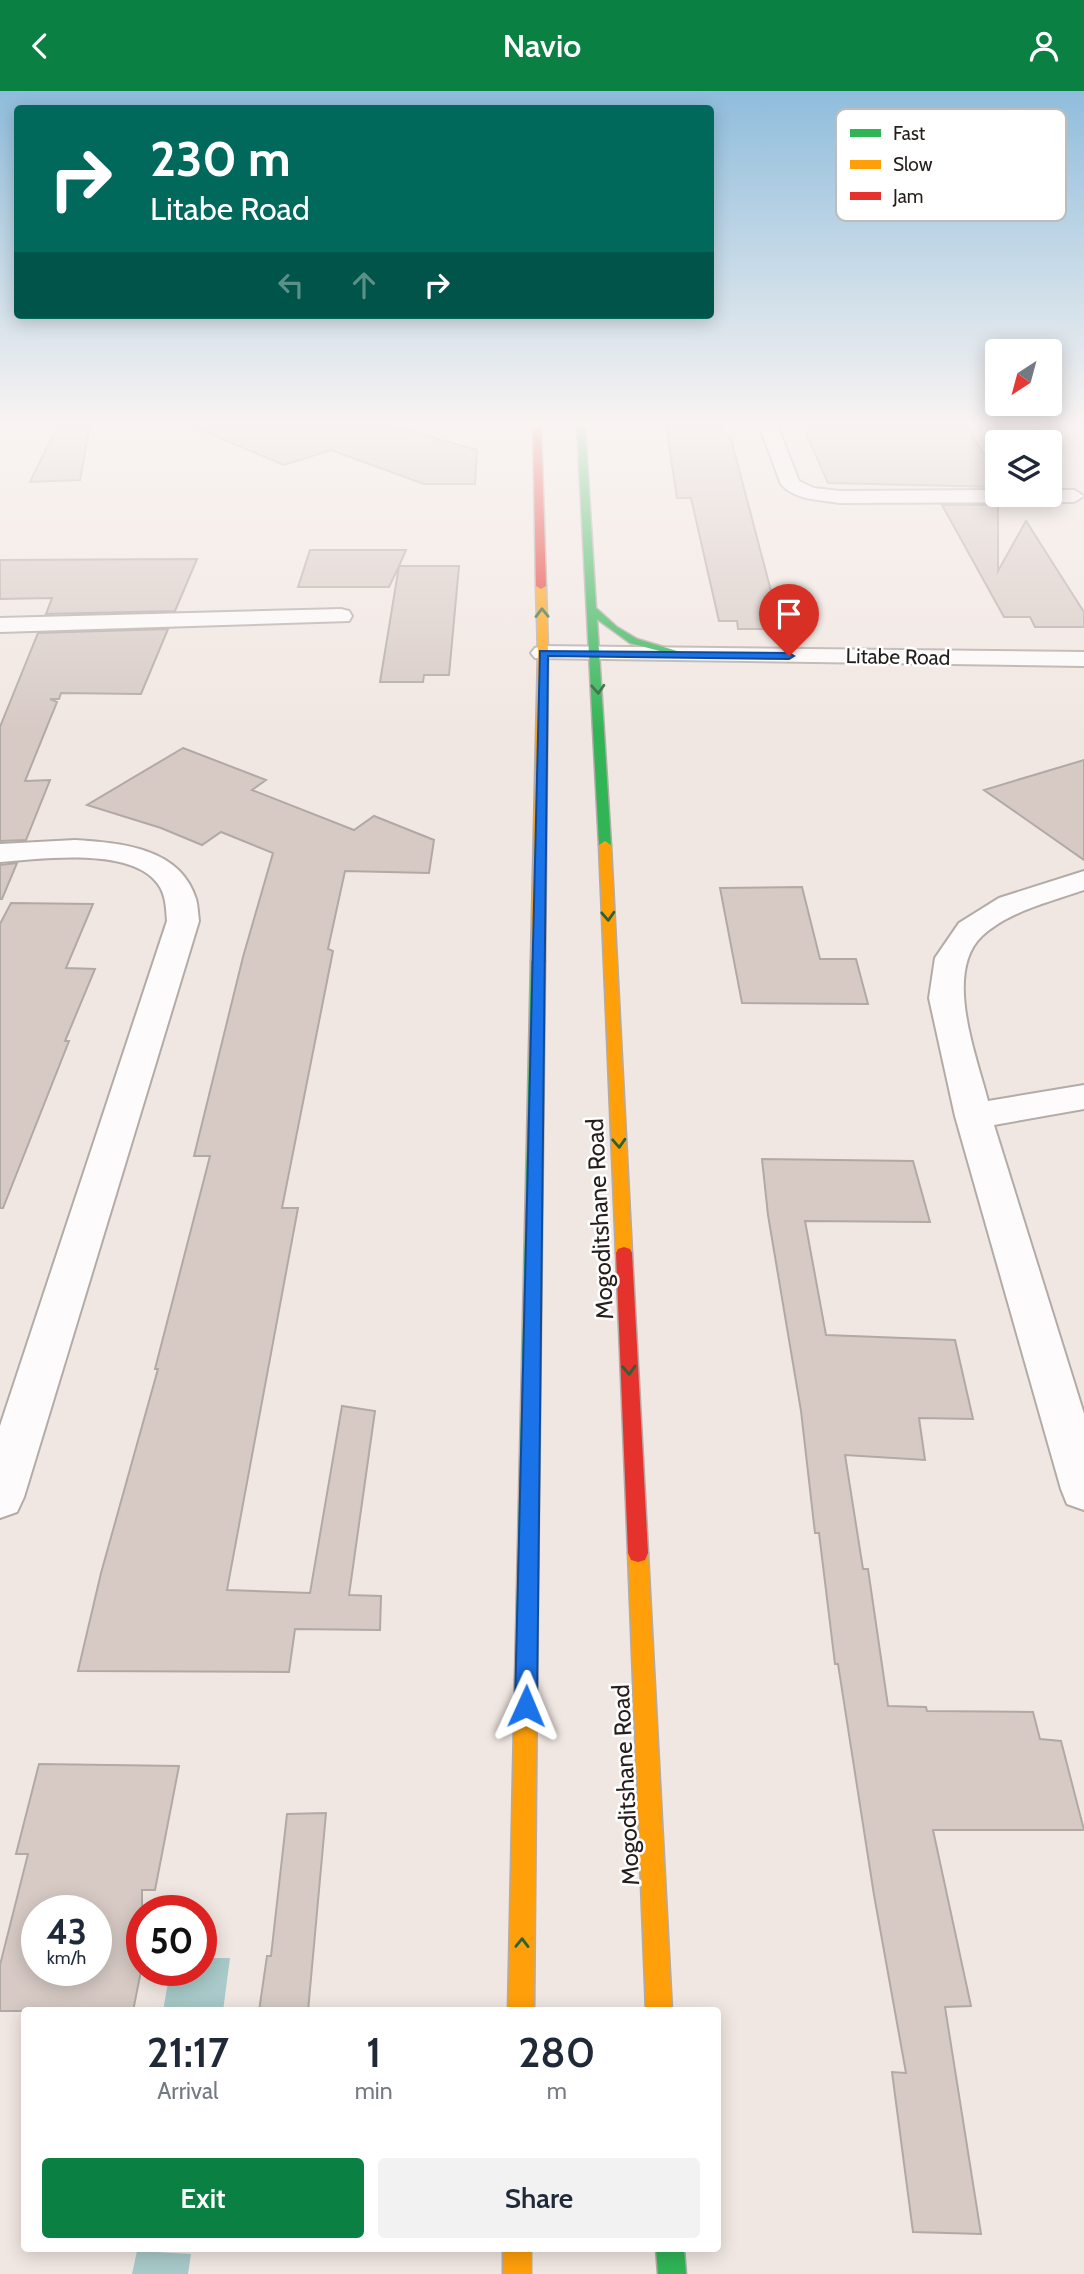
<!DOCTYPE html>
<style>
body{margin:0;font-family:Cabin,sans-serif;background:#f2f2f3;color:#1f2937;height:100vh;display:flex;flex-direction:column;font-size:26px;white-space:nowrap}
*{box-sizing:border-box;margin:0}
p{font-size:23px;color:#747a83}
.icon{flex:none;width:38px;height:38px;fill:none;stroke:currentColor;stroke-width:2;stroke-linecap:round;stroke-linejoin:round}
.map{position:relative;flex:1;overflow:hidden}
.details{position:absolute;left:21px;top:1916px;width:700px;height:245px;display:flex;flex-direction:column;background:#fff;border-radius:7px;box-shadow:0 4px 18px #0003}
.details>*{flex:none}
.banner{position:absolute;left:14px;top:14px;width:700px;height:214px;border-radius:7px;box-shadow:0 4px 18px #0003;background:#00695c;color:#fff;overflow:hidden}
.needle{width:46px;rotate:216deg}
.tools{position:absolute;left:985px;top:248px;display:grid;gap:14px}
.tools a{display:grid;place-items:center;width:77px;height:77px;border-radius:7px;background:#fff;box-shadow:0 4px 18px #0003;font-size:35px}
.speed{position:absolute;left:21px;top:1804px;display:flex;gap:14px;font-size:35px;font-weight:700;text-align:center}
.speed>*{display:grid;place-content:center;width:91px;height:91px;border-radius:50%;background:#fff;box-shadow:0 4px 18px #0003;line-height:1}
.speed small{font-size:18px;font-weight:400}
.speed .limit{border:10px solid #d22;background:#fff;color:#111}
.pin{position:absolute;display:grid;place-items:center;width:60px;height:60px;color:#fff;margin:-72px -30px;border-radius:50% 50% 50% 0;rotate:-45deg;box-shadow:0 0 7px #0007}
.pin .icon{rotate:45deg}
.me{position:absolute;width:77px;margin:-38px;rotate:1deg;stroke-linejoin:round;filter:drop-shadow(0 0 5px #0008)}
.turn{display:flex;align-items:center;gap:24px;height:147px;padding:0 21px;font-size:32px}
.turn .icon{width:91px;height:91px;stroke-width:2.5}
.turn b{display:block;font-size:49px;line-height:60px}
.lanes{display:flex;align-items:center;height:66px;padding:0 21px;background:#0003;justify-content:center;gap:35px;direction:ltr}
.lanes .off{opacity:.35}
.eta{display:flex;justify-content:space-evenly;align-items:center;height:119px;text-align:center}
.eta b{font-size:42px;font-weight:600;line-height:49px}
.cta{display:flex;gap:14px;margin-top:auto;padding:14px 21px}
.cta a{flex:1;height:80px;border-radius:7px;background:#0b8043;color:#fff;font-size:28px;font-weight:600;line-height:80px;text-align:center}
.cta a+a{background:#f2f2f3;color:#1f2937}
header{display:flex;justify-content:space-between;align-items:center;height:91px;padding:0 21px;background:#0b8043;color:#fff;font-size:32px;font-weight:600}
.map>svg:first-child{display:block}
.water{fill:#a9caca}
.building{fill:#d7cac5;stroke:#b1a9a6;stroke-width:2;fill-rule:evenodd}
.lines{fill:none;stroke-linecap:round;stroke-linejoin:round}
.street-casing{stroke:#b3aba8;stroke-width:4}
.fast-casing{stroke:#b3aba8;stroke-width:3}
.slow-casing{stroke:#b3aba8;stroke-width:3}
.jam-casing{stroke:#b3aba8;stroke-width:3}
.street{fill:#fdfbfb;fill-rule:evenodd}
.fast{fill:#30b455;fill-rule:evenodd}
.slow{fill:#ff9f0a;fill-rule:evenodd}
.jam{fill:#e5322d;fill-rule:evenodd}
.oneway{stroke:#2a6236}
.route{fill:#1a73e8;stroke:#114b97;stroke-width:2}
.labels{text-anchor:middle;stroke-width:5;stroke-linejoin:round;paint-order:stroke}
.far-street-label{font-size:21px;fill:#251e1c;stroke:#fff}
.street-label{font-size:24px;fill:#251e1c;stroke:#fff}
.key{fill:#fff;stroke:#bebcbb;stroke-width:2}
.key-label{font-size:19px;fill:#251e1c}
</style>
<header><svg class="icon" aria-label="back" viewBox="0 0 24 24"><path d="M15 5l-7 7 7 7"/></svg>Navio<svg class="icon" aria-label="person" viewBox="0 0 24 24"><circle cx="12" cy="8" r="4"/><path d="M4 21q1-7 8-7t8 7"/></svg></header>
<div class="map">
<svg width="1084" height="2183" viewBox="0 0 1084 2183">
<rect width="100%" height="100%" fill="#f1e7e2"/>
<path class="water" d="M201,1867H230L223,1920H163L170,1880H201Z
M137,2160L191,2163L188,2183H132Z"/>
<path class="building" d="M58,334H90L80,389L30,391Z
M189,334H388L477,359L475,393H424L331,359L284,374Z
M666,334H720L724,344H730L781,538H738L737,530H719L691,407H677Z
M965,334L998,385V396L828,392L803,335Z
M942,414H998V480L1026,430L1084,521V536H1035L1030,526H1004Z
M310,459H406L399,475H459L449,584H424L423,591H380L399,475L389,496H298Z
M197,468L175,520L46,523L52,507L0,508V469Z
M168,538L141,603L61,602L59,608H50L57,611L25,690L50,689L26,749L0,750V636L38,542Z
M183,657L266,689L252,699L354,739L374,725L434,749L429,782L345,780L328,858L333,860L282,1117H298L227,1499L310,1502L342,1315L375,1320L349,1504L381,1505L380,1539L295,1538L289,1581L78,1580L101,1482L158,1278H155L210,1065H194L243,866L273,762L221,741L202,754L161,737L87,714Z
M1084,669V769L984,699Z
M17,772L2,808H0V774Z
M802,796L820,868H856L868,913L742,912L720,797Z
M11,812L93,813L66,877L95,878L65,950H69L3,1117H0V833Z
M762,1068L913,1070L930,1131L805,1130L826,1244L955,1249L973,1328L919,1327L925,1369L845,1364L863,1478H868L888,1615L926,1616L927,1620L1033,1621L1040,1648L1061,1650L1084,1739H933L971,1915L945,1916L981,2143L913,2141L892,1981L906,1982L874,1804L838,1573H835L819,1442H815L801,1320L768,1124Z
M39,1673L179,1675L155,1799H142V1875L133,1920H0V1874L28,1763H16ZM37,1820H96V1880H37Z
M326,1722L308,1920H259L267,1865H271L287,1723Z"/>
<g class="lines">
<defs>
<path id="street" d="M759,334H777L799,390L814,397L840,400L998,399V404H1050V399H1074L1084,405L1074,411L840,412C821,409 794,409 781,393Z
M1013,334H1031L1044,352H1026Z
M341,518L349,520L352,525L349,530L0,541V527Z
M543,555L1084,561V575L535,567L531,562L535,557Z
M75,749C120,752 180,756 196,808C198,815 198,823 199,830L24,1406L17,1421L0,1427V1335L167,830C166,817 166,804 158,793C131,755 41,768 0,771V753Z
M1084,780V799C1050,811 1009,820 982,845C943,882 977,966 988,1010L1084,994V1018L994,1034L1084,1323V1419L1067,1413L1061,1398L955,1025L929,907L935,867L959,832L999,807Z"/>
<path id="fast" d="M577,334H585L596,517L617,536L637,548L687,563L682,566L630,552L597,528L611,754L605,758L599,754Z
M538,866L545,870L537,1588L534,1595L526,1599L518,1595L515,1588L531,870Z
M656,2158H684L686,2183H658Z"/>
<path id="slow" d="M541,492L546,495L548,562L545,870L538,874L531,870L538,562L536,495Z
M605,750L611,754L632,1162L630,1166H618L616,1162L599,754Z
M638,1453L645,1455L648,1462L672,1920H646L628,1462L631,1455Z
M526,1577L534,1581L537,1588L534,1920H508L515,1588L518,1581Z
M503,2158H531V2183H503Z"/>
<path id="jam" d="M533,334H541L546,495L541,498L536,495Z
M624,1156L630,1158L632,1162L648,1462L645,1469L638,1471L631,1469L628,1462L616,1162L618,1158Z"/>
</defs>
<use href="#street" class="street-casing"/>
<use href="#fast" class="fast-casing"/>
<use href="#slow" class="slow-casing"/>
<use href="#jam" class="jam-casing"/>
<use href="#street" class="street"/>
<use href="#fast" class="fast"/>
<use href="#slow" class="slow"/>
<use href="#jam" class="jam"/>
</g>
<defs><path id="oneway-chevron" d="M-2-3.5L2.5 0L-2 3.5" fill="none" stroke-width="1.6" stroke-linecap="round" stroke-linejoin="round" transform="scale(1.75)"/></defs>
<g class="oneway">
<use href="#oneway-chevron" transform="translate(542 522) rotate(-91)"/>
<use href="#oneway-chevron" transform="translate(598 598) rotate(87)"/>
<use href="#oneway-chevron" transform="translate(608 825) rotate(87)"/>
<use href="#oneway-chevron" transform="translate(619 1052) rotate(87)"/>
<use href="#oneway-chevron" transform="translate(629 1279) rotate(87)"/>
<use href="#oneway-chevron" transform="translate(522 1852) rotate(-89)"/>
</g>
<linearGradient id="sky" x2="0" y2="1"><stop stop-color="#8fbddc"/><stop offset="0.52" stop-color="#f9f4f2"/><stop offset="1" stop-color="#f9f4f2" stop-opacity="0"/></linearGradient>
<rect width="1084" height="640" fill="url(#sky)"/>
<path class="route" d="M540,560L789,562L794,565L789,568L548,565L537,1615L534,1623L526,1626L518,1623L515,1615Z"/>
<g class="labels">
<g class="far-street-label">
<text transform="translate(898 566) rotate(1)" y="7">Litabe Road</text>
</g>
<g class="street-label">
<text transform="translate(600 1128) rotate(-93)" y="8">Mogoditshane Road</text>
<text transform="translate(626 1694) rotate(-93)" y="8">Mogoditshane Road</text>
</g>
</g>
<rect x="836" y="18" width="230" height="112" rx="10" class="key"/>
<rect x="850" y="38" width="31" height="8" fill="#30b455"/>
<rect x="850" y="69" width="31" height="9" fill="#ff9f0a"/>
<rect x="850" y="101" width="31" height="8" fill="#e5322d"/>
<g class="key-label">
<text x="893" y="49">Fast</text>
<text x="893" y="80">Slow</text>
<text x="893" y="112">Jam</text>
</g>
</svg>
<div class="tools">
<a><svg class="needle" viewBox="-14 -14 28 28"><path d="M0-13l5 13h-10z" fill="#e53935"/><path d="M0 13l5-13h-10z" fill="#747a83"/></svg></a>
<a><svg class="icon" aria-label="layers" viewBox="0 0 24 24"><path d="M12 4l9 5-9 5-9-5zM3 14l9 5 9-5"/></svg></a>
</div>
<div class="speed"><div>43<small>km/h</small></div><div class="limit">50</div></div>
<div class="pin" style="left:789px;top:565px;background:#d93025"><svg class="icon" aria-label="arrive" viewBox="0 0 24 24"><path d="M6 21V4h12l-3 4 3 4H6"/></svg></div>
<svg class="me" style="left:526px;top:1615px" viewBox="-20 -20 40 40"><path d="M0-17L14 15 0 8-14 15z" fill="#1a73e8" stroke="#fff" stroke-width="4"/></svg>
<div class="banner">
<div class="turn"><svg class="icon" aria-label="right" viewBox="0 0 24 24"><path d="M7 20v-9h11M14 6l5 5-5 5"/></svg><div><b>230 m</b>Litabe Road</div></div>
<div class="lanes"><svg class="icon off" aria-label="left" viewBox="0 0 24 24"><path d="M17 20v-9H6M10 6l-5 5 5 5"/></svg><svg class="icon off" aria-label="ahead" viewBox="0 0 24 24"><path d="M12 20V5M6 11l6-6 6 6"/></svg><svg class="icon" aria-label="right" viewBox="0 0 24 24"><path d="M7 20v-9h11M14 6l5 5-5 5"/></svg></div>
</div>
<section class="details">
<div class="eta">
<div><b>21:17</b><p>Arrival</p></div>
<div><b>1</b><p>min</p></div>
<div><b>280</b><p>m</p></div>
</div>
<div class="cta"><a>Exit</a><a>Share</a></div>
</section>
</div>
